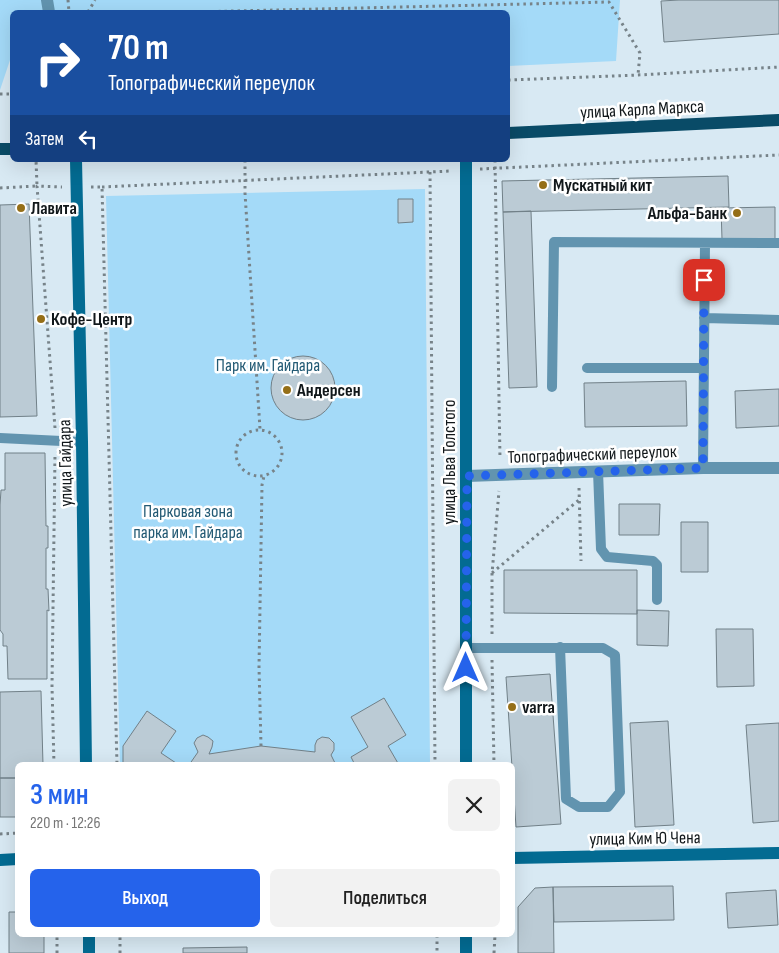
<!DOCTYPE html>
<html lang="ru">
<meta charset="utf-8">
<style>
body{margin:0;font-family:"Sofia Sans Condensed",sans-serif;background:#f2f2f2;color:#222;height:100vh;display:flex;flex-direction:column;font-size:19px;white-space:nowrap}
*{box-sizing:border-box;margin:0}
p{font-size:16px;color:#767676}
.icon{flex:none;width:28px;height:28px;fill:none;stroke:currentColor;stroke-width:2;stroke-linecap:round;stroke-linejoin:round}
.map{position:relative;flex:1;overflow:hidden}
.details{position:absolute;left:15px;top:762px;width:500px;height:175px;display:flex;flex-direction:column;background:#fff;border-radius:8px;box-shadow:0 5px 20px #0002}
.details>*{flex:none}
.guide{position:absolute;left:10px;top:10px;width:500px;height:152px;border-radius:8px;box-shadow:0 5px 20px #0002;background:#1a4fa0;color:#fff;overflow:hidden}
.pin{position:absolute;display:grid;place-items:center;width:42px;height:42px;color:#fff;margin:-21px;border-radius:10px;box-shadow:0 2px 8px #0006}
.me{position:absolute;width:55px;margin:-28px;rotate:0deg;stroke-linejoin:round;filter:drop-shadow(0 0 4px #0008)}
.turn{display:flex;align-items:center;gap:18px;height:105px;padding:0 15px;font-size:22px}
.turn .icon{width:65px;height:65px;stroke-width:2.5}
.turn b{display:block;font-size:35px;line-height:42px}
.then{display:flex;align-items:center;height:48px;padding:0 15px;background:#0003;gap:10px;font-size:19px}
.round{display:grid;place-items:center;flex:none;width:52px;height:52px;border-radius:8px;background:#f2f2f2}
.summary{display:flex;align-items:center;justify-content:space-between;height:85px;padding:0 15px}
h1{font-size:30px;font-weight:600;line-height:38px;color:#2563eb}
.action{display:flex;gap:10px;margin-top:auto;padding:10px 15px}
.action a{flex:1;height:58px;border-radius:8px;background:#2563eb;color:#fff;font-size:20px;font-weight:600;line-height:58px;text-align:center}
.action a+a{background:#f2f2f2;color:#222}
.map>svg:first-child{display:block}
.green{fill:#a4daf8}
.building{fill:#bbcbd5;stroke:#718088}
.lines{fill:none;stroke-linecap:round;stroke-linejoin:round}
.path{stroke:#778389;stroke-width:3;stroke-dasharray:2.5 4;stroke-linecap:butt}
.lane{stroke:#6294af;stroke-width:10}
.street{stroke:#6294af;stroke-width:12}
.secondary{stroke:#036b92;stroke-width:12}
.primary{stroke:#094b67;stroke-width:12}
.route{stroke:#2563eb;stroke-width:9;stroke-dasharray:0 16.2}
.poi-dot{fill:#956f18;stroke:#fff;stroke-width:2}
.labels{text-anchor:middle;stroke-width:5;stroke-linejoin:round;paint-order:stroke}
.street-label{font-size:18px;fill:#11171a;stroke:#fff}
.poi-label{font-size:18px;font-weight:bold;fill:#11171a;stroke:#fff;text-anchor:start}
.park-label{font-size:18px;fill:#245b75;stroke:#fff}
</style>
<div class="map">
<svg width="779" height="953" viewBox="0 0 779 953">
<rect width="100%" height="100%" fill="#d8e9f3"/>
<path class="green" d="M0,0H620L616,61L508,66V12H12V54L0,90Z
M425,189L430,765H120L106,196Z"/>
<path class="building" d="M679,0H779V34L664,42L661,1Z
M728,176L729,207L503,212L502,181Z
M398,199H413V222L398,223Z
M29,204L37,416L0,417V205Z
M775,207V239H722L721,208Z
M531,211L537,387L509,388L503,212Z
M271 388a32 32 0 1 1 64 0a32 32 0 1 1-64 0Z
M686,381L687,426L585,427L584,383Z
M779,389V426L736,428L735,391Z
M5,453H45L46,526H48V548H46V589H48L49,611L47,610V679H8L7,646H3V634L0,630V505L1,490H5Z
M619,504H660L659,535H619Z
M681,522H708V572H681Z
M504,570H637V614L504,613Z
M637,610L669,611L668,646L637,645Z
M716,629H753L754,686L717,687Z
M550,674L561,824L516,827L506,677Z
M41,691L43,765H18V778H0V692Z
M384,698L406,735L388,746L399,765H355L351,757L368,747L351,717Z
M147,711L176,731L161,753L179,765H123V746Z
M668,721L674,825L635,827L630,723Z
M779,723V821L753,823L746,725Z
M203,735L208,737L213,741L212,747L209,754L261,746L315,752V745L317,740L322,737L329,738L334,743V750L331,755L336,765H189L198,752L194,743L197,738Z
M0,778H18V817H0Z
M673,886L674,920L554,922L553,887Z
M553,887L554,953H518V907L535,888Z
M776,890L778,925L728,928L726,893Z
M9,912H18V935H44V953H9Z
M247,947V953H183V948Z"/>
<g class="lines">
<path class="path" d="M68,0L69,12
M88,12L95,0
M192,12L609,2L640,53L638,75
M508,80L638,75L779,67
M0,94H12
M245,160V193L260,429
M495,160L500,459
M480,169L779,155
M430,172L435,765
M91,187H102L117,765
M102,187L451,171
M0,188L37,186L36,160
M55,428L37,186L62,187
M236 453a23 23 0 1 1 46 0a23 23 0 1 1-46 0Z
M579,488L581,561
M492,573L580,499
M492,634V574L499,491
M492,660L494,765
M261,746L259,667L262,485L264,476
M54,765L52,686L55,454
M0,834L18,833
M437,935V953
M57,953V935
M120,953V935
M494,953L495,935"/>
<path class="lane" d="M704,318L779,320
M587,368H704
M552,387L554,242L779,243
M0,438L82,442
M703,468L705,243
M598,471L601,549L607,557L653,561L657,565V600
M466,648H603L615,655L620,792L608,807H579L566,799L560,647"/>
<path class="street" d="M47,0L49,12
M467,476L703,468H779"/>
<path class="secondary" d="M76,160L82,442L86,765
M466,160V765
M512,858L779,853
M0,860L18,859
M89,935V953
M466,953V935"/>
<path class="primary" d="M508,133L779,120
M0,149H12"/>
</g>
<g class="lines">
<path class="route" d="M466,668L467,476L703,468L704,280"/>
</g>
<g class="poi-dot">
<circle cx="543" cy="185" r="5"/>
<circle cx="21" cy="208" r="5"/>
<circle cx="737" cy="213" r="5"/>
<circle cx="41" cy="319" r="5"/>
<circle cx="287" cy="390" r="5"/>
<circle cx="512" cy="707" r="5"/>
</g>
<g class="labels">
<g class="street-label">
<text transform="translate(642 109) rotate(-3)" y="6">улица Карла Маркса</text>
<text transform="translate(592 454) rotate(-2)" y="6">Топографический переулок</text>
<text transform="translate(449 462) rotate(-90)" y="6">улица Льва Толстого</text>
<text transform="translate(65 463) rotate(-91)" y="6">улица Гайдара</text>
<text transform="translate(645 838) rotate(-1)" y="6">улица Ким Ю Чена</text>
</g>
<g class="poi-label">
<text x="553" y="191">Мускатный кит</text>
<text x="31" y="214">Лавита</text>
<text x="727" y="219" text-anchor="end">Альфа-Банк</text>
<text x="51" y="325">Кофе-Центр</text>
<text x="297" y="396">Андерсен</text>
<text x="522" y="713">varra</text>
</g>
<g class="park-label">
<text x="268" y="371">Парк им. Гайдара</text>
<text x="188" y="517">Парковая зона<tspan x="188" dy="21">парка им. Гайдара</tspan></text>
</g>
</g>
</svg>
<div class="pin" style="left:704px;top:280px;background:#d93025"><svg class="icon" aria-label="arrive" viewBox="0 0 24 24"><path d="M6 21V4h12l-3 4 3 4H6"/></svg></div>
<svg class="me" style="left:466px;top:668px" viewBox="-20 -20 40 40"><path d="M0-17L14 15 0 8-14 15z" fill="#2563eb" stroke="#fff" stroke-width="4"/></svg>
<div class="guide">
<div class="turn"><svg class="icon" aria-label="right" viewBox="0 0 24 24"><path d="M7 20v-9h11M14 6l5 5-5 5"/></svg><div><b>70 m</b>Топографический переулок</div></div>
<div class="then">Затем<svg class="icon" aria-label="left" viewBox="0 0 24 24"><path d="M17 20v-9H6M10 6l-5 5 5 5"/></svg></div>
</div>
<section class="details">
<div class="summary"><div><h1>3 мин</h1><p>220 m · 12:26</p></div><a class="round"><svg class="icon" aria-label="close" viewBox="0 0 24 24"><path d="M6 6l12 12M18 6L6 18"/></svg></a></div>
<div class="action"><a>Выход</a><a>Поделиться</a></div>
</section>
</div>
